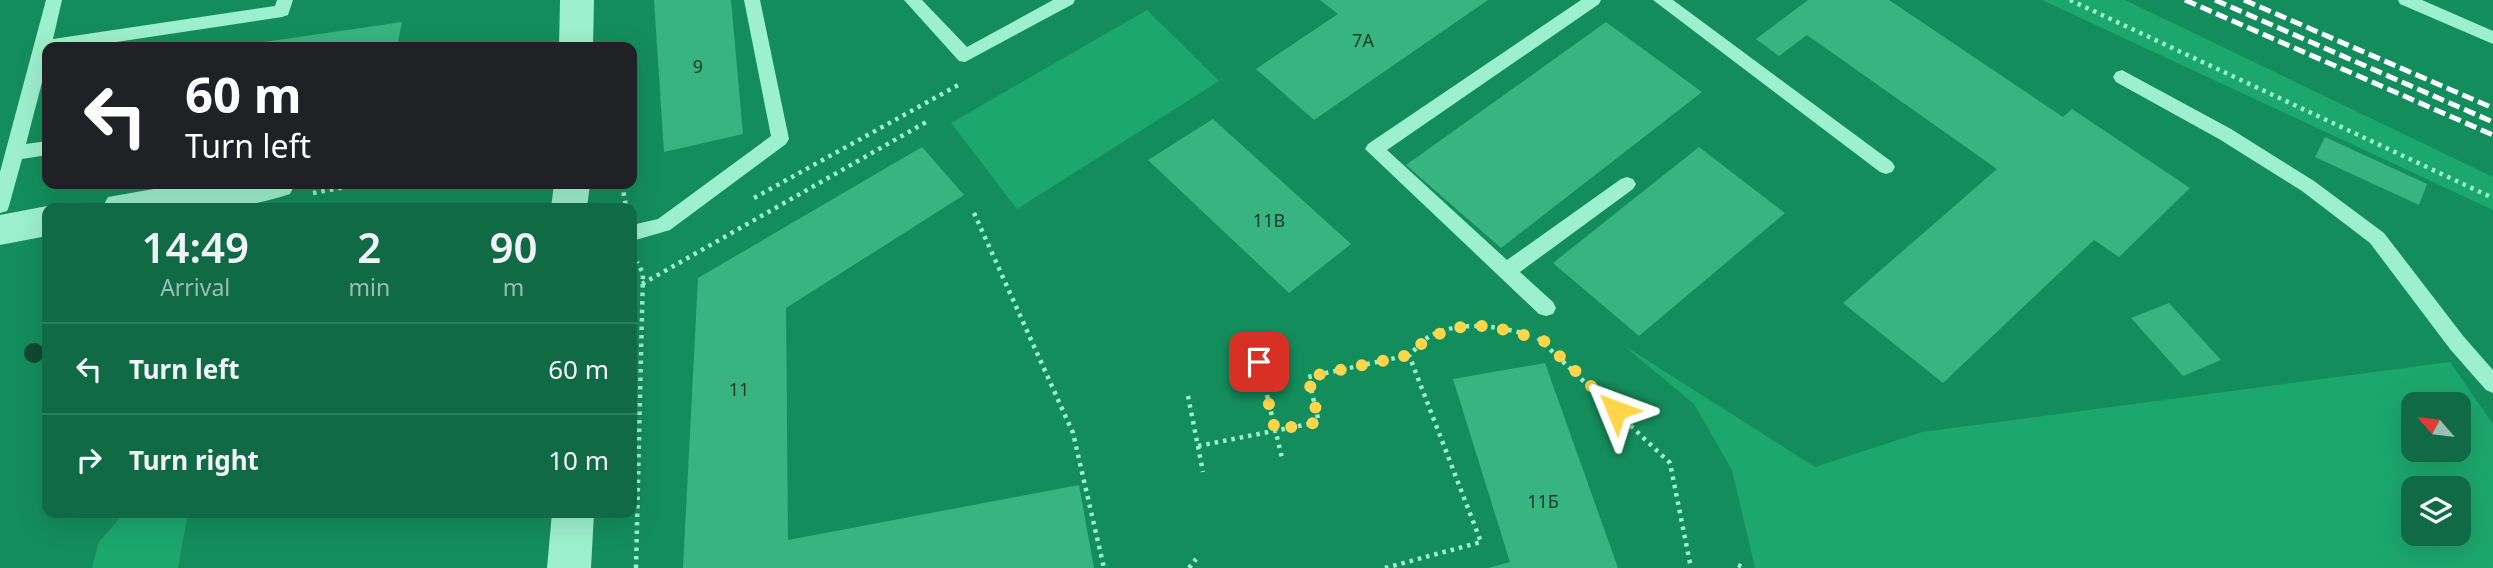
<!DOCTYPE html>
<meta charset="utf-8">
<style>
body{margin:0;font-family:"Noto Sans",sans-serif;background:#186f4c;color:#f1f3f6;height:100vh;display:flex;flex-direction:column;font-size:26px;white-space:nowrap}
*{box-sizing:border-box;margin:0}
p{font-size:23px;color:#9bbfb3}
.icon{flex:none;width:38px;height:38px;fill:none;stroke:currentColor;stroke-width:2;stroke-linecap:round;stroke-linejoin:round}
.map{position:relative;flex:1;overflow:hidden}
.drawer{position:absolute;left:42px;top:203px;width:595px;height:315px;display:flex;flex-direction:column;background:#0f6a45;border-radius:14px;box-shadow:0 7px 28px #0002}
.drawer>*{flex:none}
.hud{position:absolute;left:42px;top:42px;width:595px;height:147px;border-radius:14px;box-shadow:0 7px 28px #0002;background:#202124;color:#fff;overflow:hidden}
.needle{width:46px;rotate:298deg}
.tools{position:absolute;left:2401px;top:392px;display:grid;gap:14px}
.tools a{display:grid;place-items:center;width:70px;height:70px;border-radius:14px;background:#0f6a45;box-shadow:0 7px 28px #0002;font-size:35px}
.pin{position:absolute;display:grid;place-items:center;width:60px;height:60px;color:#fff;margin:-30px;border-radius:14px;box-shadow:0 4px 10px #0006}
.me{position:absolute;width:77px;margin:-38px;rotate:314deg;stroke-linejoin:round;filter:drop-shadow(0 0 5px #0008)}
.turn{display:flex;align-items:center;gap:24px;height:147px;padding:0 28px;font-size:32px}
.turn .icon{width:91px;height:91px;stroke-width:2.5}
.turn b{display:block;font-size:49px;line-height:60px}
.eta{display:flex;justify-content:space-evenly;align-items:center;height:119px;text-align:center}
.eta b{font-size:42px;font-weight:600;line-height:49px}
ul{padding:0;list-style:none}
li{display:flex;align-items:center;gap:21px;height:91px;padding:0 28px;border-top:2px solid #2f7d5e}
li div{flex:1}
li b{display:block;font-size:26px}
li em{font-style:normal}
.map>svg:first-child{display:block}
.green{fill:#1ca76d;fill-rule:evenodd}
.building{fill:#38b481}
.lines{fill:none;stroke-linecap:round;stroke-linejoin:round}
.path{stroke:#9df0cd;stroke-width:4.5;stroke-dasharray:3.5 5;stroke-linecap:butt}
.service{fill:#9df0cd;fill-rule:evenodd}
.minor{fill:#9df0cd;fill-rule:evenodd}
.rail{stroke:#fff;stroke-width:5;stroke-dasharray:12 5;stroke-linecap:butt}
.tree{fill:#124933}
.route{stroke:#ffd54a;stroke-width:12;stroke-dasharray:0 21.6}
.labels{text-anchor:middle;stroke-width:7;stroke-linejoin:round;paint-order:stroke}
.number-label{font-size:18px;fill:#1b3a2d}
</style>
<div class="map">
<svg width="2493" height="568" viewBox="0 0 2493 568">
<rect width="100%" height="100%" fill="#148d5c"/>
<path class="green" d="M2042,0H2125L2493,177V210Z
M1147,10L1219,81L1017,209L951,123Z
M1623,345L1815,467L1922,432L2450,362L2493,424V568H1755L1732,470L1694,404ZM2413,404H2459V450H2413ZM2413,488H2459V534H2413Z
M124,513H188L178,568H92L99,542Z"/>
<path class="building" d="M654,0H731L743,134L664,152Z
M1320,0H1488L1314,120L1256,69L1338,14Z
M1808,0H1889L2063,117L2072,109L2190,188L2119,257L2094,240L1943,383L1843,303L1997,169L1807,35L1779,56L1756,39Z
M402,22L397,47H237V46Z
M1606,22L1702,92L1501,248L1406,165Z
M1213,119L1351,244L1289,293L1148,160Z
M2325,137L2427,184L2419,205L2315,157Z
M922,147L964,195L786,308L788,540L1079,485L1094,568H683L698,278Z
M1699,147L1785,213L1639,336L1553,263Z
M2169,303L2221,360L2183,376L2131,318Z
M1545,363L1618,568H1488L1510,562L1453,379Z"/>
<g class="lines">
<path class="path" d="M2070,0L2493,198
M622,184L626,207
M313,193L362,184
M754,198L960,84
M974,213L1073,433L1104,568
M642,284L928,121
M1538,338L1670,463L1691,568
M1259,362L1282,458
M1188,396L1203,472
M1198,446L1319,422L1308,377L1409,355
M1738,565L1745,568
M636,568L643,273L637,262
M1189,568L1196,559
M1385,568L1481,542L1409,355C1416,349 1422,341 1430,336C1460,320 1498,326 1529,335"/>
<path class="service" d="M46,0H62L53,39L275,6L277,0H293L288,15L282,17L83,47H47V63L26,144L47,141V155L22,159L9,206L7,211L0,213V172Z
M744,0H760L789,139L786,144L670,230L632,241V225L658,219L771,136Z
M904,0H922L967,47L1053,0H1075L1073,4L965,62L959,61Z
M1581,0H1601L1599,4L1387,150L1507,260L1621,179L1627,177L1633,179L1636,184L1633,189L1520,272L1553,302L1556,308L1553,314L1546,316L1539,314L1365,149L1368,144Z
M1653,0H1673L1892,162L1895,167L1892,172L1886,174L1880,172Z
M2398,0H2422L2493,31V44L2400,4Z
M2122,70L2231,129L2314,181L2384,233L2464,337L2493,370V393L2486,390L2450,349L2370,243L2302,191L2219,139L2116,82L2113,77L2116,72Z"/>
<path class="minor" d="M560,0H594L593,47H559Z
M182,184H295L290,194C232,214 163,211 102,208L108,197Z
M554,184H590L587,208H551Z
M47,206L54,208H47V236L0,245V215Z
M552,513H594L591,568H547Z"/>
<path class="rail" d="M2185,0L2493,135
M2215,0L2493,122
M2244,0L2493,108"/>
</g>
<circle class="tree" cx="34" cy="353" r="10"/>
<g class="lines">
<path class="route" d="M1259,362L1275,430L1319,422L1308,377L1409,355L1429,337L1464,326H1489L1543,340L1616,410"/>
</g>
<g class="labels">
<g class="number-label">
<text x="1363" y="47">7А</text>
<text x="698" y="73">9</text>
<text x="1269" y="227">11В</text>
<text x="739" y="396">11</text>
<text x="1543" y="508">11Б</text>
</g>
</g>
</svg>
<div class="tools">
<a><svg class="needle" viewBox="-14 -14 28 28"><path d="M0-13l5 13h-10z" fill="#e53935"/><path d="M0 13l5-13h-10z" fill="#9bbfb3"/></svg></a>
<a><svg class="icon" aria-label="layers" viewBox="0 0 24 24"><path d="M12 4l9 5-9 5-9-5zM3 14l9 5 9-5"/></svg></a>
</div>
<div class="pin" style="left:1259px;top:362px;background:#d93025"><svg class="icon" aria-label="arrive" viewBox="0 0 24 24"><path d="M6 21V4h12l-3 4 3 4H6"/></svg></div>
<svg class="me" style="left:1616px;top:410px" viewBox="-20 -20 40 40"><path d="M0-17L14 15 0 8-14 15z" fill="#ffd54a" stroke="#fff" stroke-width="4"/></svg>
<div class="hud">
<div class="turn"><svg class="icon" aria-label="left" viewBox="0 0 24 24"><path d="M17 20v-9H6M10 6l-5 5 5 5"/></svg><div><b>60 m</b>Turn left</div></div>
</div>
<section class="drawer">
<div class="eta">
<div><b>14:49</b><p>Arrival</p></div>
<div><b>2</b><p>min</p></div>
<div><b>90</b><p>m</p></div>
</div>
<ul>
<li><svg class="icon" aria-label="left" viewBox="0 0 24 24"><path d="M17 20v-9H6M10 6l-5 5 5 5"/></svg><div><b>Turn left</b></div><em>60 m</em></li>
<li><svg class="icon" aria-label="right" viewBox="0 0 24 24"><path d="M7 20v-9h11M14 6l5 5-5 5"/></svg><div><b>Turn right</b></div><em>10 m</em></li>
</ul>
</section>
</div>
